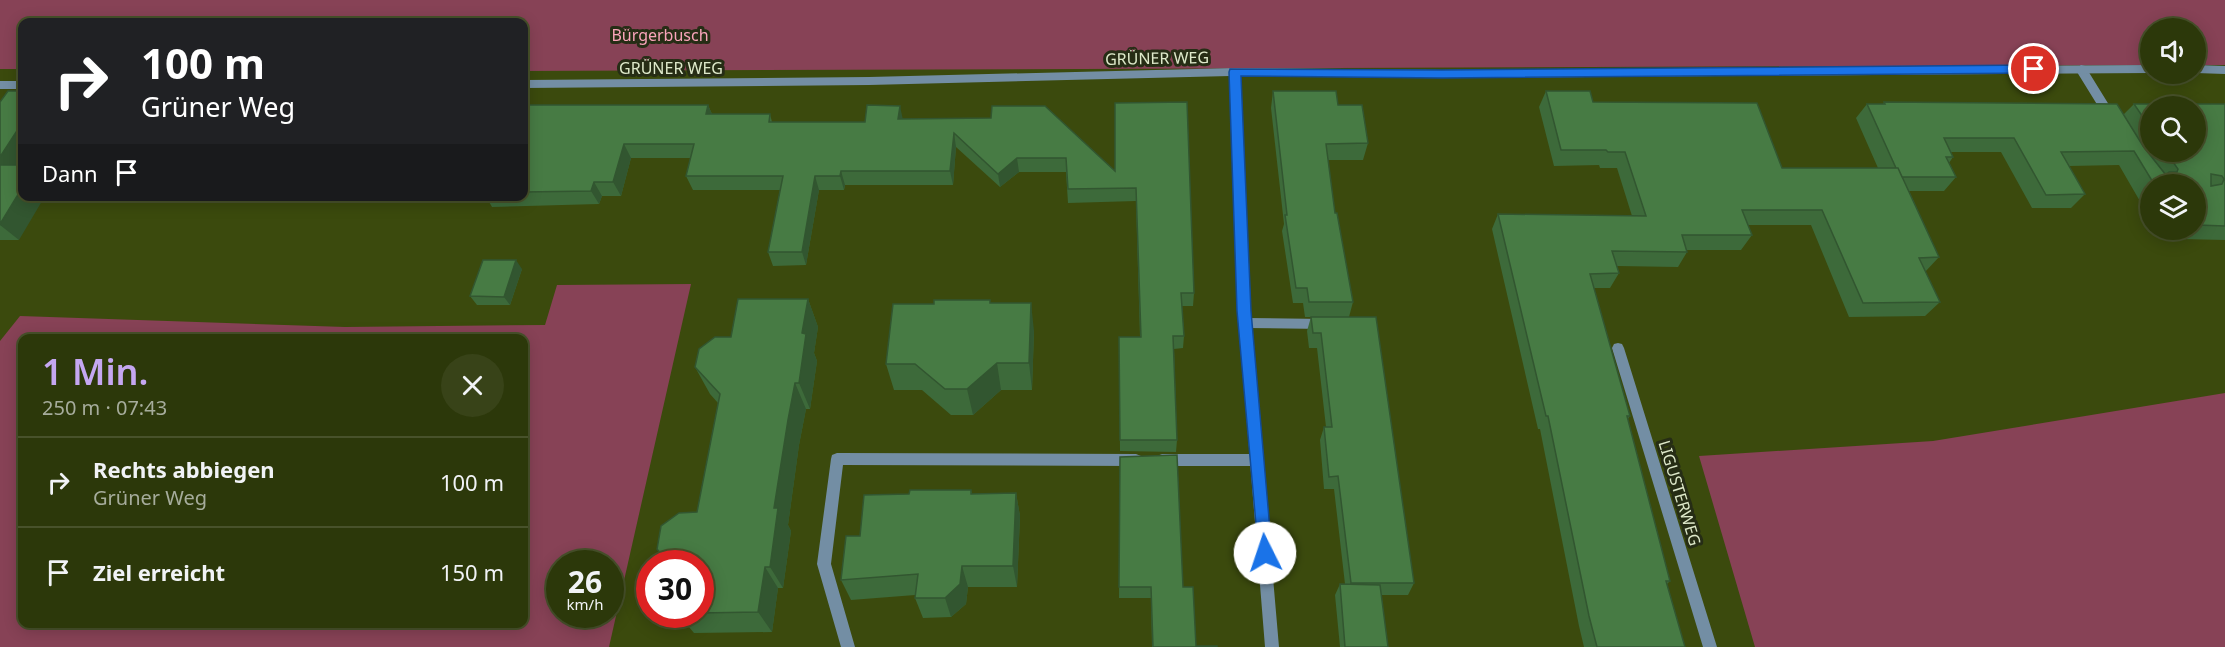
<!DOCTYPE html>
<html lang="de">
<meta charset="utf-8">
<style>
body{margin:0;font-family:"Noto Sans",sans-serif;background:#384318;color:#f1f3f6;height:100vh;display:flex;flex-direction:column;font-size:22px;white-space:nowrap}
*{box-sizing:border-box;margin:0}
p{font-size:20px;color:#a6ac9c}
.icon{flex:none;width:33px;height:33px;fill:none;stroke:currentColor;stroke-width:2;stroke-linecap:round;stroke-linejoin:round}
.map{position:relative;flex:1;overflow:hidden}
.side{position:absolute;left:18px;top:334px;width:510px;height:294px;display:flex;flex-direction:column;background:#2c380a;border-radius:12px;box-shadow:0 3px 15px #0003,0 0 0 2px #48522b}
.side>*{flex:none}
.top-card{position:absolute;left:18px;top:18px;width:510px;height:183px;border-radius:12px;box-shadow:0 3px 15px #0003,0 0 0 2px #48522b;background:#202124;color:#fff;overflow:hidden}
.tools{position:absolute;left:2140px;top:18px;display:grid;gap:12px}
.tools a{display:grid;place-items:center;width:66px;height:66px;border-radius:50%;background:#2c380a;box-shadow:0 3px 15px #0003,0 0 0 2px #48522b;font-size:30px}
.speed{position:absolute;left:546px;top:550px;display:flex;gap:12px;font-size:30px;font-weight:700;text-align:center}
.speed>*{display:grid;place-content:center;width:78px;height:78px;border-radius:50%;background:#2c380a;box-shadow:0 3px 15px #0003,0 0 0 2px #48522b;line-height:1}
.speed small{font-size:15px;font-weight:400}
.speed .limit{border:9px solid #d22;background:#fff;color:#111}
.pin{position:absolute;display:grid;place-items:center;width:51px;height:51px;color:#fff;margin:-26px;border:3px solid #fff;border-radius:50%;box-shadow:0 2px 6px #0007}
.me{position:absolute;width:66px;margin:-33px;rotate:356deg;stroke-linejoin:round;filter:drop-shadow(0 0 4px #0008)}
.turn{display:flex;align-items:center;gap:21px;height:126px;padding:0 24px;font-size:27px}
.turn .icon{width:78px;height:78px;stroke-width:2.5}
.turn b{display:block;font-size:42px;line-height:51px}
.then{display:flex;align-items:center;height:57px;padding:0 24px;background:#0003;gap:12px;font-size:22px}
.round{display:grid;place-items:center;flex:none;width:63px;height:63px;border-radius:32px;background:#384318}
.head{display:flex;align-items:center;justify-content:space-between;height:102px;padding:0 24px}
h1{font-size:36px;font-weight:600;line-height:45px;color:#c5a7f1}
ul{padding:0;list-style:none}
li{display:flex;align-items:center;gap:18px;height:90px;padding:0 24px;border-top:2px solid #48522b}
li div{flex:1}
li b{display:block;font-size:22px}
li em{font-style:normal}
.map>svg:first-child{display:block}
.green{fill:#874256;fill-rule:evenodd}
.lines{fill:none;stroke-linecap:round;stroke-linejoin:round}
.lane{fill:#738ea4;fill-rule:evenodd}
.street{fill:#738ea4;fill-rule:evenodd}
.wall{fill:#3d6a3a;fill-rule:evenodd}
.shaded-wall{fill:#325630}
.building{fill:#477b44;stroke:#325630;stroke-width:1.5;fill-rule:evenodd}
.route{fill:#1a73e8;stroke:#114b97;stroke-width:1.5}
.labels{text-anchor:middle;stroke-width:6;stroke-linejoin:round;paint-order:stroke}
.park-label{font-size:16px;fill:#f9a4ba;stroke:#262d15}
.street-label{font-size:16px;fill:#dee9ca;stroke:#262d15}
</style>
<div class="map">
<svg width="2225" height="647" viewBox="0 0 2225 647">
<rect width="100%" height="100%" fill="#3b4a0d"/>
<path class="green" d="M0,0H2225V65H2196V28H2151V65L524,71V22H22V69H0Z
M691,284L609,647H0V341L20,316L345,327L545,325L557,285ZM22,339H524V624H22ZM560,564H610V615H560Z
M2225,393V647H1755L1699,456L1933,441Z"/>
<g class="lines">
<path class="lane" d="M2081,65L2085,66L2114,113L2115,116L2114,119H2106L2077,72L2076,69Z
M1246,318L1324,319L1328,320L1330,324L1328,328L1324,329L1246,328L1242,327L1240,323L1242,319Z
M837,453L1136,454L1141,456L1142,460L1141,464L1136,466L843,465L831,564L855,647H841L817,564L831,459L832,455Z
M1162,454H1258L1263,456L1264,460L1263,464L1258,466H1162L1157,464L1156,460L1157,456Z"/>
<path class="street" d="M2151,65V73L1442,78L1240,76L1250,311L1279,647H1265L1238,311L1230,76L869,85L524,88V80L869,77L1235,68L1442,70Z
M2196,65L2225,66V74L2196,73Z
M0,81H22V89H0Z
M1618,343L1622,344L1624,348L1717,647H1703L1612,348L1614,344Z"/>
</g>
<path class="wall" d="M1273,91L1338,105L1368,143L1363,160H1328L1335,213L1353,302L1349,317L1414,583L1408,595H1381L1388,647H1340L1335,595L1340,584H1345L1334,489H1324L1320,440L1324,427H1326L1317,348H1309L1307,331L1311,317H1305L1303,303H1293L1282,231L1284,224L1271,108Z
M1546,91L1593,102L1782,168H1878L1856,118L1867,104H1883L1884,102L2124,114L2134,104H2225V240L2181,239L2175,230H2196V184H2151V203H2141L2119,165L2069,166L2085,194L2071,208H2032L2001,152H1951L1953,157L1949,163L1956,177L1944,191H1909L1939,257L1925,272L1940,302L1925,316L1849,317L1811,225H1748L1752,235L1741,250H1687V252L1678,267L1617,266L1619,273L1610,288H1594L1630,416L1628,419L1670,581L1667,584L1685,647H1584L1579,626L1540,429H1538L1492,229L1498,214L1632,216L1617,168H1600L1599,165L1554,166L1539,107ZM2151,106L2196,152H2151Z
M0,102L19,240H0Z
M1115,103L1194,293L1193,306H1182L1184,336L1183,348L1174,349L1177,440L1176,452L1120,451L1119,337H1140L1136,201L1068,203L1066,172H1019L1000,187L956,147L953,185H845L844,190H819L806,265L773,266L768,252L780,190H693L686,176L691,158H631L621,196H602L599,204L492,207L488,200H468L465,196H524V105H708L712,114H770L772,122H865L903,119L1115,170Z
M522,269L510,305H477L470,296Z
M808,299L818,327L814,353L817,361L810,409H806L799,445L788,525L791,531L783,588H778L772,632L694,633L679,615H700V564H668L657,549L697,512L718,403L710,394L695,367L731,337Z
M991,303L1034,331L1032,390H1001L973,415H951L922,390H894L886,364L934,304Z
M1120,457L1183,587L1196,646L1217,647H1152L1151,598H1119Z
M971,490L972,494L1016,493L1020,516L1017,587H968L966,604L951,617L923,618L915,598V595L851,600L841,580L860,536L909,494Z"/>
<path class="shaded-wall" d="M708,105L714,119L706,114Z
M900,106L903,120L898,119Z
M22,123V167L0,169V157Z
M954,133L956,147L953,185L950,171Z
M624,144L631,158L621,196L613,182Z
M1017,158L1019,172L1000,187L998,174Z
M841,171L845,185L844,190L840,176Z
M815,176L819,190L806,265L802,252Z
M594,182L602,196L599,204L591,191Z
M22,188V196H45L19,240L0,225V224Z
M516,260L522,269L510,305L504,297Z
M808,299L818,327L814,353L817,361L810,409L799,383L802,333Z
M1031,303L1034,331L1032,390L1029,363Z
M997,363L1001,390L973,415L967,389Z
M795,383L806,409L799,445L788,525L791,531L783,588L770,567L774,508L788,420Z
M1016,493L1020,516L1017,587L1013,566Z
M962,566L968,587L966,604L951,617L945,598Z
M765,567L778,588L772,632L758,612Z"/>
<path class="building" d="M8,91H22V123L0,157V102Z
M1273,91H1336L1338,105H1362L1368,143L1326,144L1335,213H1337L1353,302H1309L1307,288H1296L1285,215H1287Z
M1546,91H1590L1593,102L1757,103L1782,168H1898L1939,257L1919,258L1940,302L1863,303L1822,210H1742L1752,235H1682L1687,252L1612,251L1619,273L1590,274L1630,416H1627L1670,581H1666L1685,647H1597L1589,616L1548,416H1546L1498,214L1646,216L1625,152H1608L1606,150H1561Z
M1187,102L1194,293H1181L1184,336H1173L1177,440H1120L1119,337H1141L1136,188L1068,189L1066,158H1017L998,174L954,133L950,171H841L840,176H815L802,252H768L783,176H686L694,144H624L613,182H594L591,191L524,192V105H708L706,114H770L769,122H865L867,105L900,106L898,119L991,118L992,106H1045L1115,171V103Z
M1884,102L2117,104L2143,146L2166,175L2169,172H2177L2178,169L2166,152H2196V106H2151V129L2134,104H2225V226L2197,225L2196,223V184H2154L2134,151L2061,152L2085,194L2046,195L2014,138H1944L1953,157H1946L1956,177H1902L1898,168H1896L1867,104H1885ZM2211,174L2222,176L2224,179L2222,184L2211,186Z
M0,165H22V188L0,224Z
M483,260H516L504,297L470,296Z
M738,299H808L802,333L806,334L799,383H795L788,420L774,508H778L770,567H765L758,612L700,613V564H669L657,549L661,526L679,513L697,512L720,394L695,367L699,349L715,337H731Z
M934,300H990V303H1031L1029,363H997L967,389H945L915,364H886L893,304H934Z
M1311,317H1376L1414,583H1351L1338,476L1329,477L1324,427H1332L1321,333H1313Z
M1177,455L1183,587H1193L1196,646H1217V647H1153L1151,587H1119L1120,457Z
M910,490H971V494L1016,493L1013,566H962L960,584L945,598H915L918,574L841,580L846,536H860L864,495L909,494Z
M1340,584L1380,585L1388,647H1345Z"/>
<path class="route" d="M2034,65L2040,69L2034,73L1442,78L1241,76L1251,311L1272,553L1270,558L1265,561L1259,558L1237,311L1229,72L1230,69L1442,70Z"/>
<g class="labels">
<g class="park-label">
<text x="660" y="41">Bürgerbusch</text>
</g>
<g class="street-label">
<text transform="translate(1157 58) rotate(-1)" y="6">GRÜNER WEG</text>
<text x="671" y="74">GRÜNER WEG</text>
<text transform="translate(1680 493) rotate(73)" y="6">LIGUSTERWEG</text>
</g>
</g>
</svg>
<div class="tools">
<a><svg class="icon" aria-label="sound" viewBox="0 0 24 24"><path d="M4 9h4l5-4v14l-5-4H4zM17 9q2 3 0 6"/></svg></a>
<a><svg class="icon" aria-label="search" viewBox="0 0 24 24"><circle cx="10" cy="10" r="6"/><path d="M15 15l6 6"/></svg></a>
<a><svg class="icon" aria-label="layers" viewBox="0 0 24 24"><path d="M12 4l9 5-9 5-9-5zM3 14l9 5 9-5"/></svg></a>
</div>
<div class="speed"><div>26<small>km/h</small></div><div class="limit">30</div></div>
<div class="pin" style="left:2034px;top:69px;background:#d93025"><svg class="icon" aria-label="arrive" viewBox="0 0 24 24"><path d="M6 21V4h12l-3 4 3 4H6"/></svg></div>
<svg class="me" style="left:1265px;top:553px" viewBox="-20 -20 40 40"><circle r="19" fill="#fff"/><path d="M0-13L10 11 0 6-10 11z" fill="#1a73e8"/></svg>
<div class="top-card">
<div class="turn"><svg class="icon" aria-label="right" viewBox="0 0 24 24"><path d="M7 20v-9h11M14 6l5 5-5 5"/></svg><div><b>100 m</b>Grüner Weg</div></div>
<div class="then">Dann<svg class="icon" aria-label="arrive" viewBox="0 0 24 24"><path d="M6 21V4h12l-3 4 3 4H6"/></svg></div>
</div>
<section class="side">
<div class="head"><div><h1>1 Min.</h1><p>250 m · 07:43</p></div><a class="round"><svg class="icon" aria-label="close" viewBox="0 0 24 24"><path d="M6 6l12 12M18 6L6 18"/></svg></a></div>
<ul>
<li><svg class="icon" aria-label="right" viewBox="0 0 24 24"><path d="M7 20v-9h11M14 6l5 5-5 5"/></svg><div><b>Rechts abbiegen</b><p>Grüner Weg</p></div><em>100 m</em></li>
<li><svg class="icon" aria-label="arrive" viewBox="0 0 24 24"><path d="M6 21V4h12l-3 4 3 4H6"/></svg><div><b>Ziel erreicht</b></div><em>150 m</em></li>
</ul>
</section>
</div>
